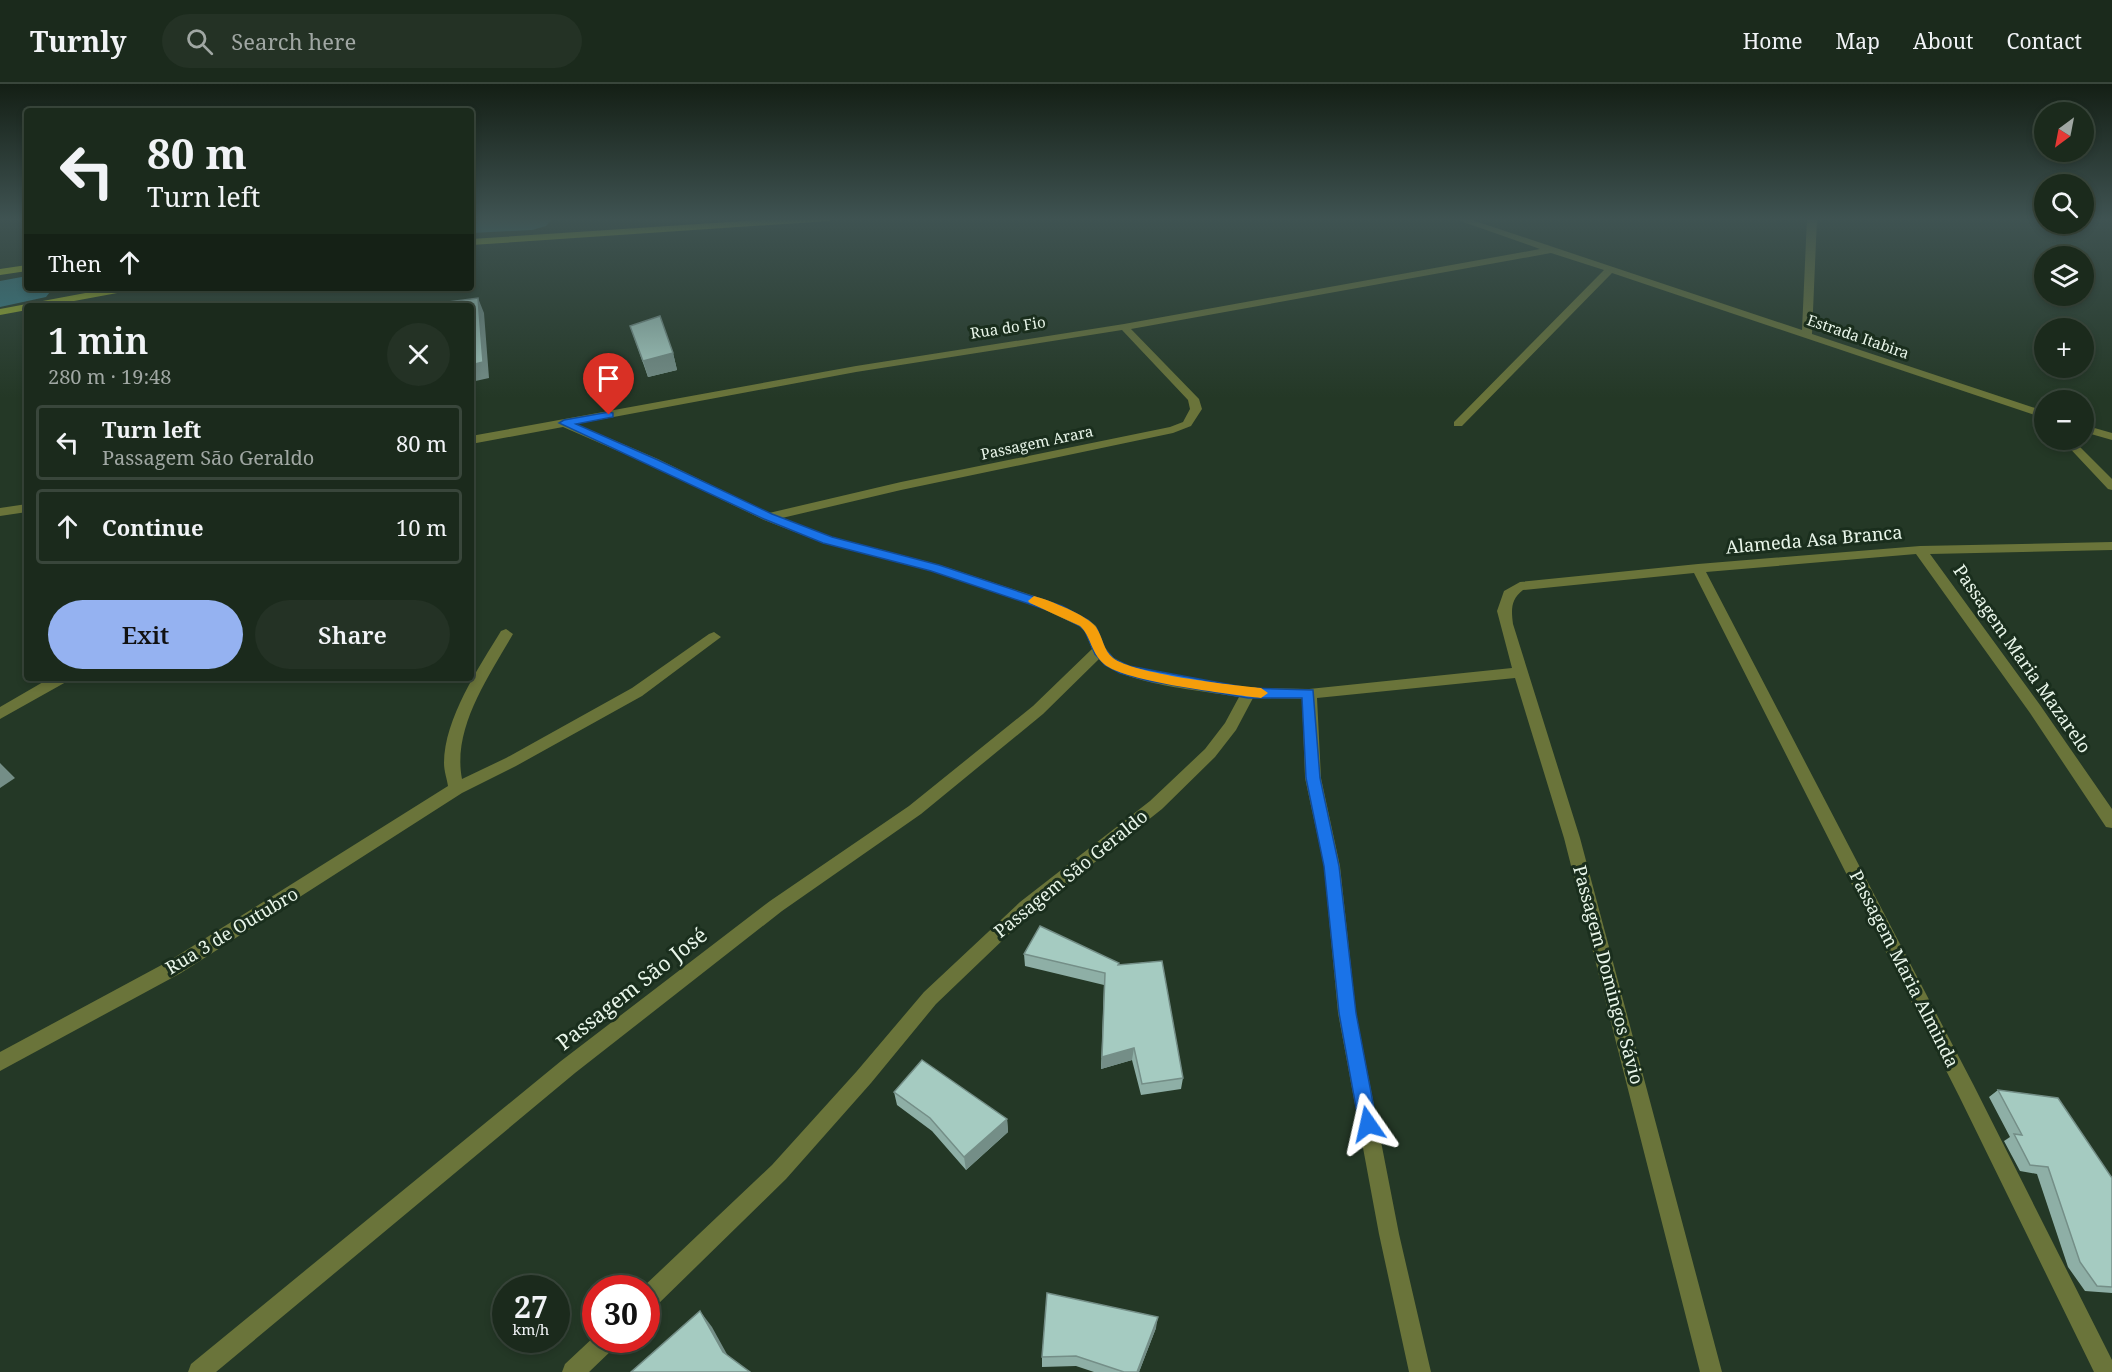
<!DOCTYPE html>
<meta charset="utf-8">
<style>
body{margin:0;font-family:"Noto Serif",serif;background:#243225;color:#f1f3f6;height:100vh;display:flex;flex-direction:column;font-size:22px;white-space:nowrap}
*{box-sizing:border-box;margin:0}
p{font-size:20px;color:#a0a7a3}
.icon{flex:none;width:33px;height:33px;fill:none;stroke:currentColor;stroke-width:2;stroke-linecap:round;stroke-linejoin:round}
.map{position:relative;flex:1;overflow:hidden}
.sheet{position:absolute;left:24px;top:219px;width:450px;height:378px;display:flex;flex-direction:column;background:#1b2a1c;border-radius:6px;box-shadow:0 3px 9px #0003,0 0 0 2px #39463b}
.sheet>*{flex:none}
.top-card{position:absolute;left:24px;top:24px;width:450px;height:183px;border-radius:6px;box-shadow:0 3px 9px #0003,0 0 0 2px #39463b;background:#1b2a1c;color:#f1f3f6;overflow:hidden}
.needle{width:39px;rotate:212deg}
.buttons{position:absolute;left:2034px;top:18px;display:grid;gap:12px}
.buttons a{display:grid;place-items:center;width:60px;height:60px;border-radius:50%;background:#1b2a1c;box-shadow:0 3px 9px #0003,0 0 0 2px #39463b;font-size:30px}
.speed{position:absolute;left:492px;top:1191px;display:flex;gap:12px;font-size:30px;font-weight:700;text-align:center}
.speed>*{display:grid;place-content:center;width:78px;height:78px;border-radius:50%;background:#1b2a1c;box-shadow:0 3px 9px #0003,0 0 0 2px #39463b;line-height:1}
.speed small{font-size:15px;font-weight:400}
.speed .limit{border:9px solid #d22;background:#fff;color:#111}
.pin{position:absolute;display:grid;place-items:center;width:51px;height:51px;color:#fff;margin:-62px -26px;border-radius:50% 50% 50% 0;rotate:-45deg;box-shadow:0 0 6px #0007}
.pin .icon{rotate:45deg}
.me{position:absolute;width:66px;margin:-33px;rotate:349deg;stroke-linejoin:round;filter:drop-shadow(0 0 4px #0008)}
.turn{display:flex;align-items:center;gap:21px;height:126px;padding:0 24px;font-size:27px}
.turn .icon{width:78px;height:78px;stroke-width:2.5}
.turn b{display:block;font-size:42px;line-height:51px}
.then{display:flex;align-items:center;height:57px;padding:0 24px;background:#0003;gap:12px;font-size:22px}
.round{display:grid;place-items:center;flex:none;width:63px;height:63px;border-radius:32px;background:#243225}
.overview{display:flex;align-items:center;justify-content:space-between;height:102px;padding:0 24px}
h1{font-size:36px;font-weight:600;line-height:45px}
.cta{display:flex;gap:12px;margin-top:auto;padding:12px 24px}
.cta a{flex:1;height:69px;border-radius:36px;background:#95b2f1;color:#111;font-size:24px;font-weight:600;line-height:69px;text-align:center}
.cta a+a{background:#243225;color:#f1f3f6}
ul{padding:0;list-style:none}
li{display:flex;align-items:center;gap:18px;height:75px;margin:0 12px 9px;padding:0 12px;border:3px solid #39463b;border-radius:6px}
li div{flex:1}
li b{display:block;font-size:22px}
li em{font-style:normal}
header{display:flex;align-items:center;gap:36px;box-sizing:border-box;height:84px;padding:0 30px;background:#1b2a1c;border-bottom:2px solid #39463b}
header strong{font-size:28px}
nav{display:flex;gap:33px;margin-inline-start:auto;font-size:21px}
.search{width:420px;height:54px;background:#243225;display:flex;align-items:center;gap:15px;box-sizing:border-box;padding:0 21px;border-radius:33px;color:#a0a7a3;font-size:22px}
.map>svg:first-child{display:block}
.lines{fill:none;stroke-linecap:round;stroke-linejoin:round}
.river{fill:#38828d;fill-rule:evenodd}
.minor{fill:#6a743a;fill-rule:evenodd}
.major{fill:#a0b329;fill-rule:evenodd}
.wall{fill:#8eafa6}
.shaded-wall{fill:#748e87}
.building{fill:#a5cbc1;stroke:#748e87;stroke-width:1.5}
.route{fill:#1a73e8;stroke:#114b97;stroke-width:1.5}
.slow{fill:#f59e0b}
.labels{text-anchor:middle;stroke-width:6;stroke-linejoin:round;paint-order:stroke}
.far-street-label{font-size:15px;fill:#e9f6ea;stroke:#1a2e1d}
.street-label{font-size:18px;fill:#e9f6ea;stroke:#1a2e1d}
.near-street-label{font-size:21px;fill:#e9f6ea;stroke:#1a2e1d}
</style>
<header>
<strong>Turnly</strong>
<div class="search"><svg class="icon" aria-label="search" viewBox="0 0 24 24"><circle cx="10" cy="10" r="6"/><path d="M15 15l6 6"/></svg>Search here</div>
<nav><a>Home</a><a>Map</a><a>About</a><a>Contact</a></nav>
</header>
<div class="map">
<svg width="2112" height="1288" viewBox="0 0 2112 1288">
<rect width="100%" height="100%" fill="#243826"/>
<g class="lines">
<path class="river" d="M471,134H552L546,142L532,146L471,149Z
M27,192V204H53L46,213L0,223V197Z"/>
<path class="minor" d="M1452,134H1466L1802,246L1807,134H1817L1812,250L2044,327V334L1612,189L1462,342H1454V338L1604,186L1551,169L1131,245L1199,315L1202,325L1191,342L1173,349L901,406L782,434L832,453L940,481L1049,517L1089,536L1096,542L1105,564L1114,574L1129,582L1248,604L1309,605L1512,584L1497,527L1504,507L1520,498L1698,480L1920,462L2112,458V466L1930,470L2040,621L2112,725V744L2106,743L2030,629L1916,470L1706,488L1973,1000L2112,1276V1288H2094L1959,1012L1694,489L1523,506C1511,515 1511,525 1513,540L1580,754L1722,1288H1700L1564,754L1515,594L1317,614L1321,694L1340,782L1356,929L1399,1150L1431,1288H1409L1379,1150L1338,929L1324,782L1305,694L1302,615L1253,614L1236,646L1215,673L1162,725L1032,828L936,920L871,999L786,1095L654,1224L646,1227V1204H642L772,1081L857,987L924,908L1020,818L1150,717L1205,665L1225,639L1239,613C1206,607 1119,600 1099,575L1043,630L921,730L782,827L575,989L216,1288H188L191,1280L561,977L770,817L909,722L1033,622L1092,565L1085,547L1079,542L1039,523L931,487L823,459L764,436L650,381L563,343L471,360V352L856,282L1124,240L1540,165ZM1122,246L1188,316L1190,325L1183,338L1170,343L901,398L769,429L658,375L576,340L856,288Z
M2084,341L2112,349V356L2084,348Z
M2062,356H2073L2112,395V406L2108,405Z
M27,420V428L0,432V424Z
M506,545L513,550C489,592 452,644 462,695L506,674L632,604L709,550L714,548L721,553L642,612L516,682L462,709L181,889L0,987V968L169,877L448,702C447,695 444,687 444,679C444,635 479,583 501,547Z
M50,594H68L66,598L0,635V623Z
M596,1251V1256H617L614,1264L589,1288H562L565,1280Z"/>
<path class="major" d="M789,134H834L829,137L471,161V155Z
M27,181V187L0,191V185Z
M112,204H133L128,207L47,222H27V226L0,231V225Z"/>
</g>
<path class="wall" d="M630,242L673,269L677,286L648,293Z
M1024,870L1119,881L1183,994L1181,1005L1141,1011L1132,976L1101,985L1104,901L1025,882Z
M1998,1006L2112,1094V1209L2085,1207L2068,1183L2037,1090L2020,1087L2004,1057L2010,1053L1989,1013Z
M894,1008L1007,1035L1008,1048L966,1086L932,1047L897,1021Z
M1156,1244L1139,1288H1094L1076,1282L1042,1283V1273Z"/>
<path class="shaded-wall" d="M478,214L484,229L489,294L471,298V281Z
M673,269L677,286L648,293L643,277Z
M0,679L15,694L0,704Z
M1134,964L1132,976L1101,985L1102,973Z
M1007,1035L1008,1048L966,1086L964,1073Z
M700,1227L712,1243L734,1283L723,1268Z
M1158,1233L1156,1244L1139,1288H1137Z"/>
<path class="building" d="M478,214L483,278L471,281V222H450L449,218Z
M660,232L673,269L643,277L630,242Z
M1040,842L1119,879L1118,881L1162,877L1183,994L1142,1000L1134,964L1102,973L1105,889L1024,870Z
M922,976L1007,1035L964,1073L930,1034L894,1008Z
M1998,1006L2058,1014L2112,1094V1203L2097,1202L2080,1178L2048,1083L2030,1081L2014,1050L2022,1051Z
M1047,1209L1158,1233L1137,1288H1124L1076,1272L1042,1273Z
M700,1227L723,1268L750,1288H631Z"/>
<linearGradient id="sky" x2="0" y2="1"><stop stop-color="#141f15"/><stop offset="0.43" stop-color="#3f5352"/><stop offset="1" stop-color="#3f5352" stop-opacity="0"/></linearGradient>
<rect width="2112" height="314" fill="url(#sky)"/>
<path class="route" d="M609,328L613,329V333L576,340L658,376L772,430L832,453L939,481L1062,522L1088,536L1097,545L1105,565L1114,575L1129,582L1248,604L1313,606L1320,694L1339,782L1356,929L1377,1040L1374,1046L1368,1048L1362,1046L1359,1040L1339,929L1324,782L1306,694L1302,614H1248L1149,597L1120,589L1105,581L1095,570L1085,547L1080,542L1053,528L931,487L823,459L764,435L559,339L564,336Z"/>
<path class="slow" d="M1034,512C1049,516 1087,531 1096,543C1103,553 1103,566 1113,574C1133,590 1232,601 1261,604L1268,609L1261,614C1230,610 1125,598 1104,580C1091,569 1091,552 1080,542L1030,519L1028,517Z"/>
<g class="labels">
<g class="far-street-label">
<text transform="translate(1008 244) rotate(-9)" y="5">Rua do Fio</text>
<text transform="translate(1858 253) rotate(19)" y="5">Estrada Itabira</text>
<text transform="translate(1037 359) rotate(-12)" y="5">Passagem Arara</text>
</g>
<g class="street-label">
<text transform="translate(1814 456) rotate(-5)" y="6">Alameda Asa Branca</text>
<text transform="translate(2022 575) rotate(55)" y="6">Passagem Maria Mazarelo</text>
<text transform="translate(1071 790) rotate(-39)" y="6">Passagem São Geraldo</text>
<text transform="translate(232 847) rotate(-31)" y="6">Rua 3 de Outubro</text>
<text transform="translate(1904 885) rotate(63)" y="6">Passagem Maria Alminda</text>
<text transform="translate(1608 891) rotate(75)" y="6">Passagem Domingos Sávio</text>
</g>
<g class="near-street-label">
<text transform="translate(632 905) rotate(-38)" y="7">Passagem São José</text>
</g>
</g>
</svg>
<div class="buttons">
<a><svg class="needle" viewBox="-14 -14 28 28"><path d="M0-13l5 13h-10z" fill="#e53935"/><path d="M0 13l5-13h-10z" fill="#a0a7a3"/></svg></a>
<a><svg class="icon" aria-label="search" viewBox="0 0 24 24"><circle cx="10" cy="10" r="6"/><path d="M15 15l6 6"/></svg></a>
<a><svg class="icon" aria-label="layers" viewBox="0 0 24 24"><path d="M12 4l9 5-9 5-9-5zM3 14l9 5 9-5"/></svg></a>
<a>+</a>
<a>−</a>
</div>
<div class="speed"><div>27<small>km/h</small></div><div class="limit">30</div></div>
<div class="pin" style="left:609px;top:331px;background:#d93025"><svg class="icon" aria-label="arrive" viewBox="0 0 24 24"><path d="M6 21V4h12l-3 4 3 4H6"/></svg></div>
<svg class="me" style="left:1368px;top:1040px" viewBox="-20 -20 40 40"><path d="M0-17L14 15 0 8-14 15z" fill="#1a73e8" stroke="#fff" stroke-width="4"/></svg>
<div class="top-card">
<div class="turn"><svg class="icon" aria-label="left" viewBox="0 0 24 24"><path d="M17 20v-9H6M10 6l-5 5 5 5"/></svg><div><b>80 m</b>Turn left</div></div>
<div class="then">Then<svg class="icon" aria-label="ahead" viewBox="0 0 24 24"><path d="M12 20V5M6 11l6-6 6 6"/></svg></div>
</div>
<section class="sheet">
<div class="overview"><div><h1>1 min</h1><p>280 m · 19:48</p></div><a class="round"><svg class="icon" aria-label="close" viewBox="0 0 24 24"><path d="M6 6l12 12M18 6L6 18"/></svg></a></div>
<ul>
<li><svg class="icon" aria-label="left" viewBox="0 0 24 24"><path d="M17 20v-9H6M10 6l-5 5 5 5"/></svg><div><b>Turn left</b><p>Passagem São Geraldo</p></div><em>80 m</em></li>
<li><svg class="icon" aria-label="ahead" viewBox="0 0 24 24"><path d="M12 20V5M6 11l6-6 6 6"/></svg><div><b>Continue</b></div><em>10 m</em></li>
</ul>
<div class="cta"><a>Exit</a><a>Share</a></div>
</section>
</div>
